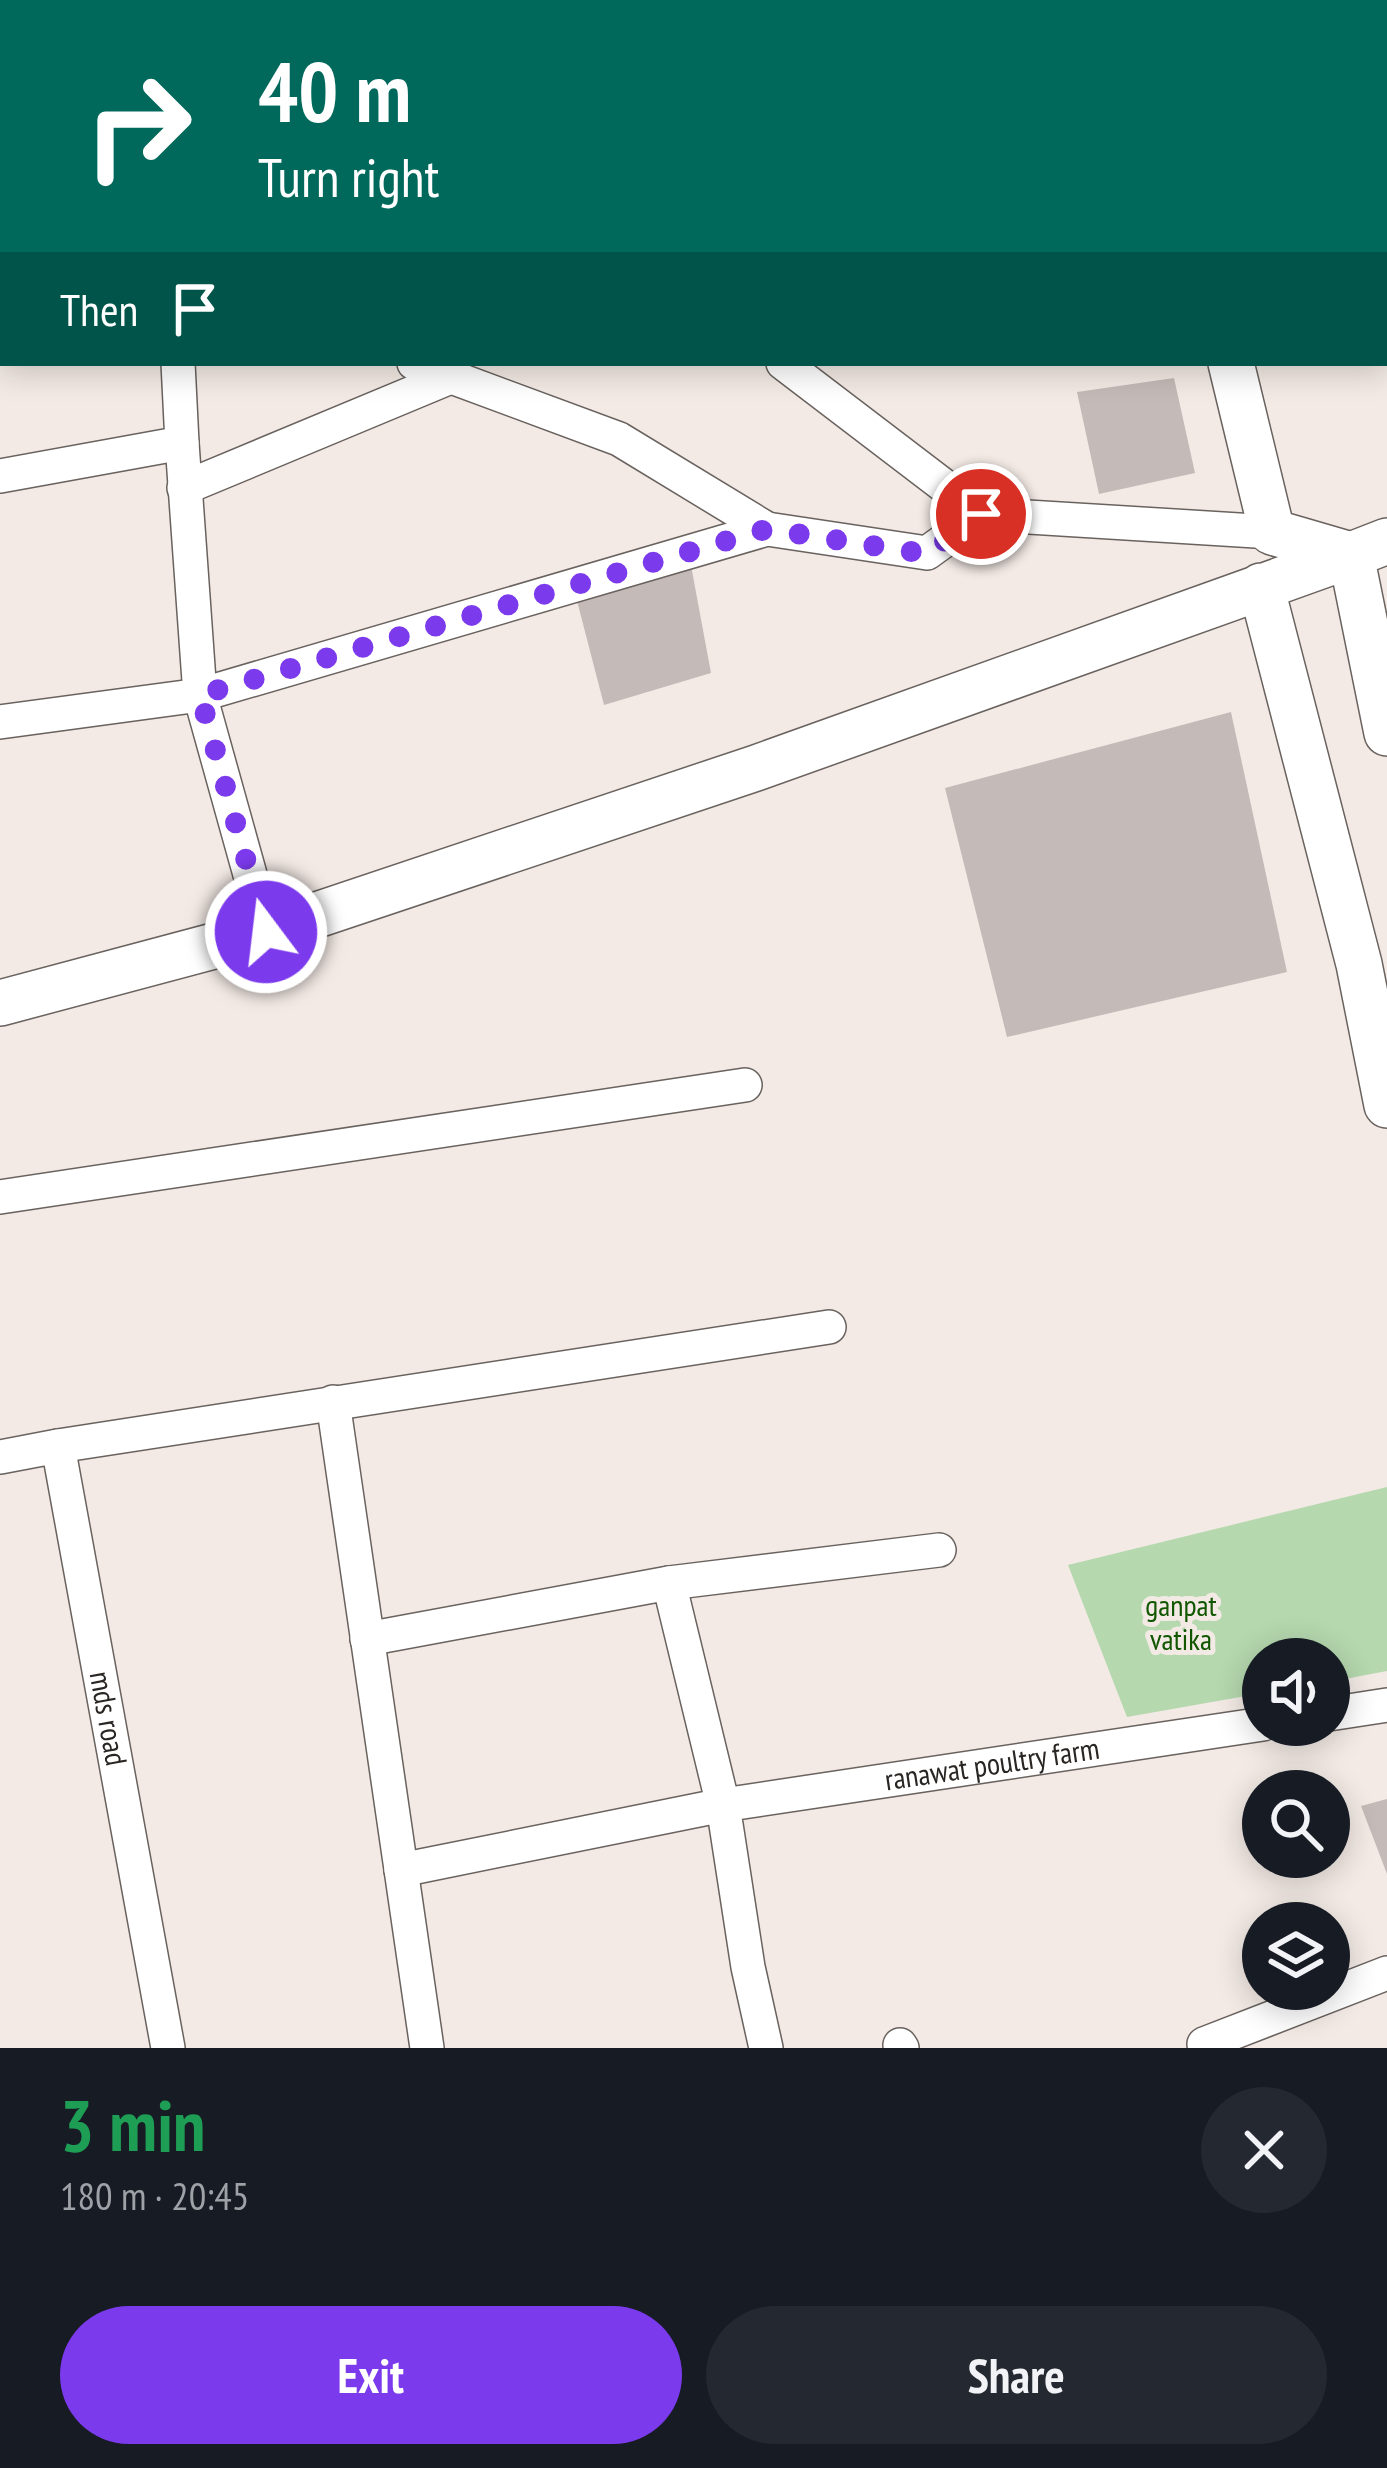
<!DOCTYPE html>
<meta charset="utf-8">
<style>
body{margin:0;font-family:"PT Sans Narrow",sans-serif;background:#242831;color:#f1f3f6;height:100vh;display:flex;flex-direction:column;font-size:45px;white-space:nowrap}
*{box-sizing:border-box;margin:0}
p{font-size:39px;color:#9ea1a6}
.icon{flex:none;width:66px;height:66px;fill:none;stroke:currentColor;stroke-width:2;stroke-linecap:round;stroke-linejoin:round}
.map{position:relative;height:2048px;overflow:hidden}
.details{display:flex;flex-direction:column;background:#171b24;flex:1}
.details>*{flex:none}
.hud{position:absolute;left:0px;top:0px;width:1389px;height:366px;box-shadow:0 6px 30px #0003;background:#00695c;color:#fff;overflow:hidden}
.controls{position:absolute;left:1242px;top:1638px;display:grid;gap:24px}
.controls a{display:grid;place-items:center;width:108px;height:108px;border-radius:50%;background:#171b24;box-shadow:0 6px 30px #0003;font-size:60px}
.pin{position:absolute;display:grid;place-items:center;width:102px;height:102px;color:#fff;margin:-51px;border:6px solid #fff;border-radius:50%;box-shadow:0 3px 12px #0007}
.me{position:absolute;width:132px;margin:-66px;rotate:345deg;stroke-linejoin:round;filter:drop-shadow(0 0 9px #0008)}
.turn{display:flex;align-items:center;gap:42px;height:252px;padding:0 60px;font-size:54px}
.turn .icon{width:156px;height:156px;stroke-width:2.5}
.turn b{display:block;font-size:84px;line-height:102px}
.then{display:flex;align-items:center;height:114px;padding:0 60px;background:#0003;gap:24px;font-size:45px}
.round{display:grid;place-items:center;flex:none;width:126px;height:126px;border-radius:63px;background:#242831}
.headline{display:flex;align-items:center;justify-content:space-between;height:204px;padding:0 60px}
h1{font-size:72px;font-weight:800;line-height:90px;color:#1e9e55}
.cta{display:flex;gap:24px;margin-top:auto;padding:24px 60px}
.cta a{flex:1;height:138px;border-radius:72px;background:#7c3aed;color:#fff;font-size:48px;font-weight:800;line-height:138px;text-align:center}
.cta a+a{background:#242831;color:#f1f3f6}
.map>svg:first-child{display:block}
.green{fill:#b5d8ae}
.building{fill:#c4bab8}
.lines{fill:none;stroke-linecap:round;stroke-linejoin:round}
.street-casing{stroke:#69625e;stroke-width:36}
.secondary-casing{stroke:#69625e;stroke-width:48}
.street{stroke:#fff;stroke-width:33}
.secondary{stroke:#fff;stroke-width:45}
.route{stroke:#7c3aed;stroke-width:21;stroke-dasharray:0 37.8}
.labels{text-anchor:middle;stroke-width:10;stroke-linejoin:round;paint-order:stroke}
.park-label{font-size:30px;fill:#115600;stroke:#f3eae5}
.street-label{font-size:30px;fill:#282523;stroke:#f3eae5}
</style>
<div class="map">
<svg width="1387" height="2048" viewBox="0 0 1387 2048">
<rect width="100%" height="100%" fill="#f3eae5"/>
<path class="green" d="M1387,1487V1671L1329,1682V1659H1263V1693L1127,1717L1068,1565Z"/>
<path class="building" d="M1174,378L1195,473L1099,494L1077,392Z
M690,560L711,673L604,705L576,597Z
M1231,712L1287,972L1007,1037L945,788Z
M1387,1799V1874L1361,1806Z"/>
<g class="lines">
<defs>
<g id="street">
<path d="M8,0L13,3"/>
<path d="M152,3L153,0"/>
<path d="M335,3V0"/>
<path d="M0,130H3"/>
<path d="M0,300H3"/>
<path d="M414,363L619,439L767,529"/>
<path d="M783,363L981,514L1272,532"/>
<path d="M182,443L200,695L266,932"/>
<path d="M0,476L182,443L178,363"/>
<path d="M184,488L453,376"/>
<path d="M0,722L200,695L767,529L927,553L981,514"/>
<path d="M0,1197L745,1085"/>
<path d="M333,1402L427,2048"/>
<path d="M58,1446L829,1327"/>
<path id="s1" d="M0,1457L58,1446L168,2048"/>
<path d="M669,1583L939,1550"/>
<path d="M367,1639L669,1583L723,1805L401,1870"/>
<path d="M1329,1714L1387,1705"/>
<path d="M900,2045L902,2048"/>
<path id="s2" d="M766,2048L748,1967L723,1805L1263,1724"/>
<path d="M1206,2048L1204,2044L1387,1973"/>
</g>
<path id="secondary" d="M1030,0L1033,3
M1387,541L1351,555L1387,733
M1261,586L1359,964L1387,1105
M0,1003L266,932L756,768L1351,555L1272,532L1231,363"/>
</defs>
<use href="#street" class="street-casing"/>
<use href="#secondary" class="secondary-casing"/>
<use href="#street" class="street"/>
<use href="#secondary" class="secondary"/>
</g>
<g class="lines">
<path class="route" d="M266,932L200,695L767,529L927,554L981,514"/>
</g>
<g class="labels">
<g class="park-label">
<text x="1181" y="1616">ganpat<tspan x="1181" dy="34">vatika</tspan></text>
</g>
<g class="street-label">
<text dy="10" stroke="none"><textPath href="#s1" startOffset="336">mds road</textPath></text>
<text dy="10" stroke="none"><textPath href="#s2" startOffset="519">ranawat poultry farm</textPath></text>
</g>
</g>
</svg>
<div class="controls">
<a><svg class="icon" aria-label="sound" viewBox="0 0 24 24"><path d="M4 9h4l5-4v14l-5-4H4zM17 9q2 3 0 6"/></svg></a>
<a><svg class="icon" aria-label="search" viewBox="0 0 24 24"><circle cx="10" cy="10" r="6"/><path d="M15 15l6 6"/></svg></a>
<a><svg class="icon" aria-label="layers" viewBox="0 0 24 24"><path d="M12 4l9 5-9 5-9-5zM3 14l9 5 9-5"/></svg></a>
</div>
<div class="pin" style="left:981px;top:514px;background:#d93025"><svg class="icon" aria-label="arrive" viewBox="0 0 24 24"><path d="M6 21V4h12l-3 4 3 4H6"/></svg></div>
<svg class="me" style="left:266px;top:932px" viewBox="-20 -20 40 40"><circle r="17" fill="#7c3aed" stroke="#fff" stroke-width="3"/><path d="M0-11L8 9 0 5-8 9z" fill="#fff"/></svg>
<div class="hud">
<div class="turn"><svg class="icon" aria-label="right" viewBox="0 0 24 24"><path d="M7 20v-9h11M14 6l5 5-5 5"/></svg><div><b>40 m</b>Turn right</div></div>
<div class="then">Then<svg class="icon" aria-label="arrive" viewBox="0 0 24 24"><path d="M6 21V4h12l-3 4 3 4H6"/></svg></div>
</div>
</div>
<section class="details">
<div class="headline"><div><h1>3 min</h1><p>180 m · 20:45</p></div><a class="round"><svg class="icon" aria-label="close" viewBox="0 0 24 24"><path d="M6 6l12 12M18 6L6 18"/></svg></a></div>
<div class="cta"><a>Exit</a><a>Share</a></div>
</section>
